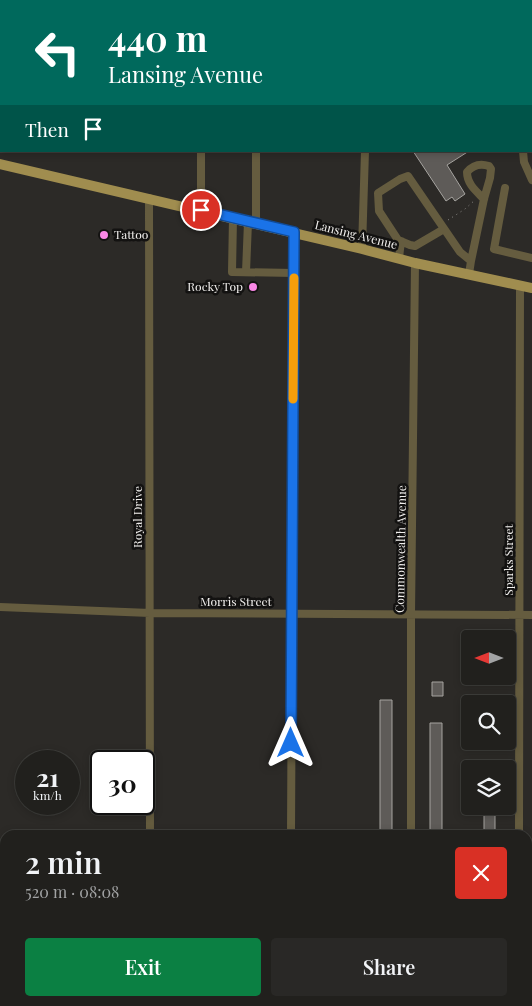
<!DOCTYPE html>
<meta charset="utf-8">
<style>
body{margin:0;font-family:"Playfair Display",serif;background:#292826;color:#f1f3f6;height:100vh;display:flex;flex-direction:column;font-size:19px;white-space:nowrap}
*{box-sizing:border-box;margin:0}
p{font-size:16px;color:#a2a3a4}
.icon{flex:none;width:28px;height:28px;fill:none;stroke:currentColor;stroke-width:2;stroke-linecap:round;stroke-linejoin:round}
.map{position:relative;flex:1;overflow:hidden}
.drawer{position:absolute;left:0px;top:830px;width:532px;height:176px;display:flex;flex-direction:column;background:#21201d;border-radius:15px 15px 0 0;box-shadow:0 2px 8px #0003,0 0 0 1px #3e3e3b}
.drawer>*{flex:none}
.top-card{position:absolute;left:0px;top:0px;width:532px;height:152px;box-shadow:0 2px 8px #0003,0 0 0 1px #3e3e3b;background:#00695c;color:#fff;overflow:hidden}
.needle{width:32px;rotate:270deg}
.tools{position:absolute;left:461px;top:630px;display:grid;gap:10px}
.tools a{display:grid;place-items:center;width:55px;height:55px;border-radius:5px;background:#21201d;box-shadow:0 2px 8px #0003,0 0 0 1px #3e3e3b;font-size:25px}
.speed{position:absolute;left:15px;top:750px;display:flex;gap:10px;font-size:25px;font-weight:700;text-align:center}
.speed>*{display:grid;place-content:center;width:65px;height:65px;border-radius:50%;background:#21201d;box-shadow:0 2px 8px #0003,0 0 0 1px #3e3e3b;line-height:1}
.speed small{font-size:12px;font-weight:400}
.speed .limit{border:2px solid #111;border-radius:8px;background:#fff;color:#111}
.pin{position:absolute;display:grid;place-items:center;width:42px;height:42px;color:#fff;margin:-21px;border:2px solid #fff;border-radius:50%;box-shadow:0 1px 5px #0007}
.me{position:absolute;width:55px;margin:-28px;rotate:0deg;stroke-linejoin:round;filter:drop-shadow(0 0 4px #0008)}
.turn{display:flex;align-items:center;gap:18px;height:105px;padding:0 25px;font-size:22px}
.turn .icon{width:65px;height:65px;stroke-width:2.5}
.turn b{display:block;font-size:35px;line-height:42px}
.then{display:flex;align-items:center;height:48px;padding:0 25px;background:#0003;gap:10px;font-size:19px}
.round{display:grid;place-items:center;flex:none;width:52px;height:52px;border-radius:5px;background:#292826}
.overview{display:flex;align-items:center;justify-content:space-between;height:85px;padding:0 25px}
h1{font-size:30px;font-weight:600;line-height:38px}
.button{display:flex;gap:10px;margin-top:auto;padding:10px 25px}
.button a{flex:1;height:58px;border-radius:5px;background:#0b8043;color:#fff;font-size:20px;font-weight:600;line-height:58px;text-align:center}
.button a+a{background:#292826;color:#f1f3f6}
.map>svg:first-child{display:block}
.building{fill:#5e5b58;stroke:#a6a4a0}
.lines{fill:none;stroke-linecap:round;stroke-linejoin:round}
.path{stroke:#8c8a88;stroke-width:1;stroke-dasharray:1 4;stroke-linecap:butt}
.minor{stroke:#655c3f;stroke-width:8}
.major{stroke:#a08d4f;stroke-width:10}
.highway{stroke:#b8a154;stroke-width:11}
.route-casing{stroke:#114b97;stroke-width:12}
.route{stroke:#1a73e8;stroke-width:9}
.slow{stroke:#f59e0b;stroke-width:9}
.poi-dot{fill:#fa87e6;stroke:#131211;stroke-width:2}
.labels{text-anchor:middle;stroke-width:5;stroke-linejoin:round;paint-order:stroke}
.poi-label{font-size:12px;fill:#f2f0ee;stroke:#131211;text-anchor:start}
.street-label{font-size:12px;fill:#f2f0ee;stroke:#131211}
</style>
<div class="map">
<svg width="532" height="1006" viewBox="0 0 532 1006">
<rect width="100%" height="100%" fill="#2c2a27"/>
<path class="building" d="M413,151H469L447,165L465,194L455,201L452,197L446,201Z
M432,682H443V696H432Z
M380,700H392V832H380Z
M430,723H442V834H430Z
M484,806H495V835H484Z"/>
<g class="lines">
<path class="path" d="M448,220L465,209L475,200"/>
<path class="minor" d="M257,1V0
M201,151V210
M523,151L524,162L532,180
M505,188L494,249L532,258
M149,198L150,835
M233,218L232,272L294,273
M256,224V151
M444,229L415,246L410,245L398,240L379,211L378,193L400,179L408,176L460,252L471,261L469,274
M362,249L365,151
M399,258L401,241
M471,261L484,199L490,178L491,169L489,166C480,163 473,165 467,172C467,184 476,191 484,199
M246,272L248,222
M0,607L150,613L532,615
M291,835L294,233
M411,835V614L415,263
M519,835L520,286
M42,1001L45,1006
M150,1001V1006
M412,1001V1006
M289,1006V1001
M519,1006V1001"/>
<path class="major" d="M0,164L362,249L415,263L532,288"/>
<path class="highway" d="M9,1V0
M0,44L1,38"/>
</g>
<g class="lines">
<defs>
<path id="route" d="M201,210L294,232L291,743"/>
</defs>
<use href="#route" class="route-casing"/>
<use href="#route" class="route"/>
<path class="slow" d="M293,399L294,278"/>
</g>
<g class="poi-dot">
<circle cx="104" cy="235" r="5"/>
<circle cx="253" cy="287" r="5"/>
</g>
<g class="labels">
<g class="poi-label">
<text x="114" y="239">Tattoo</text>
<text x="243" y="291" text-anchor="end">Rocky Top</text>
</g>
<g class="street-label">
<text transform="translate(356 235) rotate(14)" y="4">Lansing Avenue</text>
<text transform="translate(138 517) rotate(-90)" y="4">Royal Drive</text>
<text transform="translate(401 549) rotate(-89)" y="4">Commonwealth Avenue</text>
<text transform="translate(509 560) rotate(-90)" y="4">Sparks Street</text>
<text x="236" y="606">Morris Street</text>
</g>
</g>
</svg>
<div class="tools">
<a><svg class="needle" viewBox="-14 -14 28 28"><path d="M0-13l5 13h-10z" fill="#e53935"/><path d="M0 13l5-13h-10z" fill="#a2a3a4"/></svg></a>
<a><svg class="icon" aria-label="search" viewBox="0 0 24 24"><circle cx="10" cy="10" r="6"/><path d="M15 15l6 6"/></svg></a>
<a><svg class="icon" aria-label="layers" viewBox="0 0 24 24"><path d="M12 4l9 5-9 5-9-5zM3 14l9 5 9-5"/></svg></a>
</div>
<div class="speed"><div>21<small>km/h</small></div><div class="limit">30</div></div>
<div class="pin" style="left:201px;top:210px;background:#d93025"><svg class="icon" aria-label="arrive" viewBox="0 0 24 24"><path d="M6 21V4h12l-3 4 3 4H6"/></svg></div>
<svg class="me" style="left:291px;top:743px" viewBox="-20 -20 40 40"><path d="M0-17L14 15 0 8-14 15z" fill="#1a73e8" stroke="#fff" stroke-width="4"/></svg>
<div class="top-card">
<div class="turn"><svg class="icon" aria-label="left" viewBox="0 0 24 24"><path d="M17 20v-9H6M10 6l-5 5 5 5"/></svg><div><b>440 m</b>Lansing Avenue</div></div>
<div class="then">Then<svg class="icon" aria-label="arrive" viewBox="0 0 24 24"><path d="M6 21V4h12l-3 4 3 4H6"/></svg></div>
</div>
<section class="drawer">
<div class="overview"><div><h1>2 min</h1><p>520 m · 08:08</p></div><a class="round" style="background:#d93025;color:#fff"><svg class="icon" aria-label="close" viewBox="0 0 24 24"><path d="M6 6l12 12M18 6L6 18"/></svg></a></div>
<div class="button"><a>Exit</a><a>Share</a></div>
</section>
</div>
